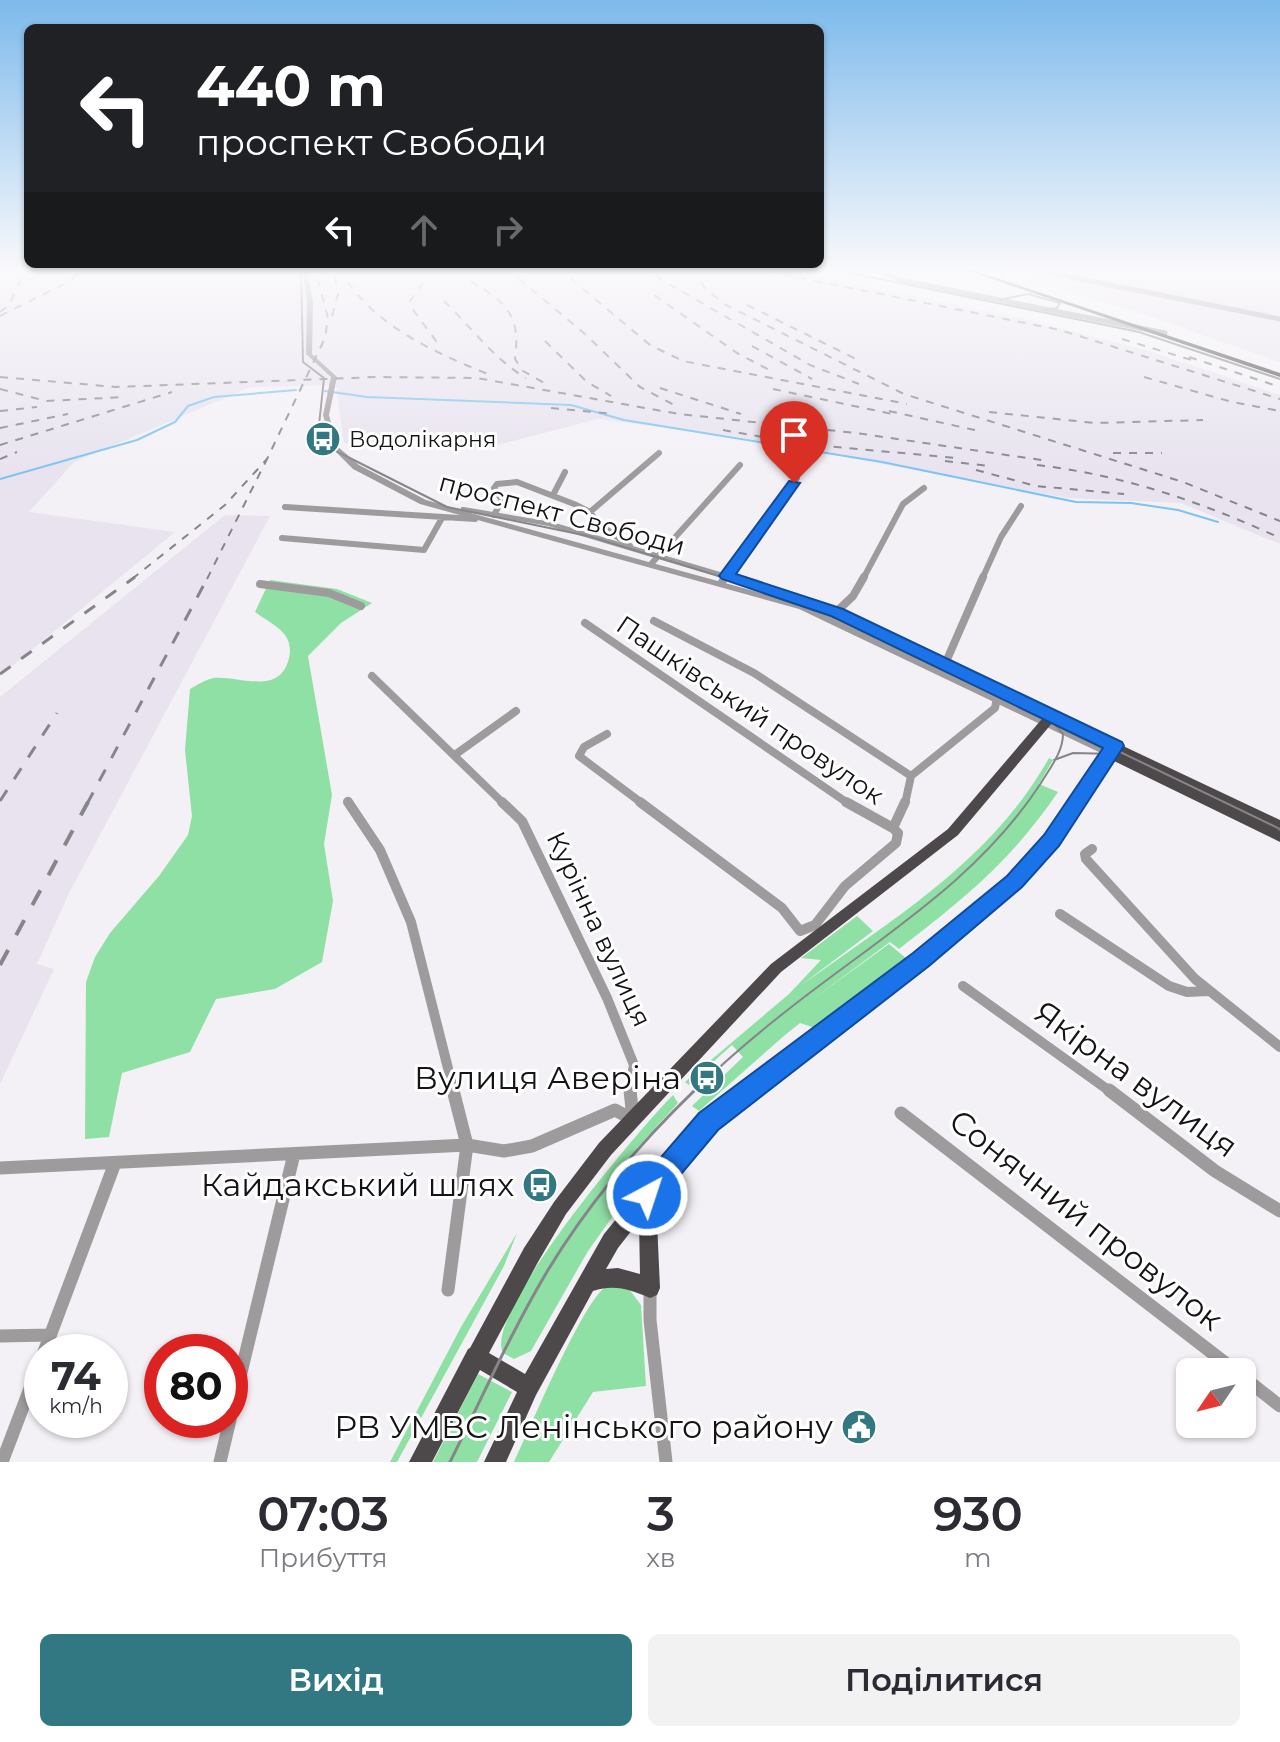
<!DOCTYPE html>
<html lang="uk">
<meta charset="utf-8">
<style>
body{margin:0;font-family:Montserrat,sans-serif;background:#f2f2f3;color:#2b2b33;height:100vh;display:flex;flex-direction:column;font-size:30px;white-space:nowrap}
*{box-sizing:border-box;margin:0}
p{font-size:26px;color:#7c7c81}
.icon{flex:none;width:44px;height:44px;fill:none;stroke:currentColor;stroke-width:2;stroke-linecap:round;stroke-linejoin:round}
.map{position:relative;height:1462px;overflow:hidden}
.drawer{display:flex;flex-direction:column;background:#fff;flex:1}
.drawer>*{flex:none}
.hud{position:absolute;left:24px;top:24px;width:800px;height:244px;border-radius:12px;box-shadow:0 2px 6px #0004;background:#202124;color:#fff;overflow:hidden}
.needle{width:52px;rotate:235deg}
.tools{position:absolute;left:1176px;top:1358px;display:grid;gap:16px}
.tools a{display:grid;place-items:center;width:80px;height:80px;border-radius:12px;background:#fff;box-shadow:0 2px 6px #0004;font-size:40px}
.speed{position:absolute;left:24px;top:1334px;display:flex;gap:16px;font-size:40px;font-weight:700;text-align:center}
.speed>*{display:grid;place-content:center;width:104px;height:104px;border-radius:50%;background:#fff;box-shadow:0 2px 6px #0004;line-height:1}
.speed small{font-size:20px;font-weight:400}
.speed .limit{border:12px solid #d22;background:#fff;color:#111}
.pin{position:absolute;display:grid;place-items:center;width:68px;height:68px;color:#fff;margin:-82px -34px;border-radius:50% 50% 50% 0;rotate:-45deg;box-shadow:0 0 8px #0007}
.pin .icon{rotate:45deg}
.me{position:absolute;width:88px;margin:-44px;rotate:40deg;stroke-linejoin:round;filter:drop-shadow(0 0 6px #0008)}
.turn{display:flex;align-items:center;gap:28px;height:168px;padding:0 40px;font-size:36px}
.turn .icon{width:104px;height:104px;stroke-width:2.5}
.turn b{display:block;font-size:56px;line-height:68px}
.lanes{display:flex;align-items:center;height:76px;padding:0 40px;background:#0003;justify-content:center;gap:40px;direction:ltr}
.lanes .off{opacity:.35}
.eta{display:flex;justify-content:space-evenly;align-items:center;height:136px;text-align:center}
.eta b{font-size:48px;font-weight:600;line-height:56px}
.button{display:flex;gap:16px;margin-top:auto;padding:16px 40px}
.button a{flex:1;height:92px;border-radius:12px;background:#317883;color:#fff;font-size:32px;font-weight:600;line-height:92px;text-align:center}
.button a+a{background:#f2f2f3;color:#2b2b33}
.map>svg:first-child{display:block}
.built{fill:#e8e3ef}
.green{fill:#8fe0a5}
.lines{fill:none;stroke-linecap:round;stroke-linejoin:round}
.stream{stroke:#7cc3f3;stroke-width:2}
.minor-far4{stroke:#9e9b9c;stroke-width:5}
.minor-far3{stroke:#9e9b9c;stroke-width:6}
.minor-far2{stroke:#9e9b9c;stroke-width:8}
.minor-far1{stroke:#9e9b9c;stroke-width:10}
.minor{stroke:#9e9b9c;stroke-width:13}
.tertiary{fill:#9e9b9c;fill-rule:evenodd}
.trunk{fill:#4d484a;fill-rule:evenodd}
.tram-far1{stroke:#868589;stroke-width:2}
.tram{stroke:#868589;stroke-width:3}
.rail-far2{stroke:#868589;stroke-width:2;stroke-dasharray:8 8;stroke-linecap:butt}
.rail-far1{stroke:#868589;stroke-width:3;stroke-dasharray:13 13;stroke-linecap:butt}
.rail{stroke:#868589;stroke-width:4;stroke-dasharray:17 17;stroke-linecap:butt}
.route{fill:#1a73e8;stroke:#114b97;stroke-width:2}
.labels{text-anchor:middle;stroke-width:6;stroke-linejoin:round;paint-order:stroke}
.far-poi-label{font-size:22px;fill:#141416;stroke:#fff;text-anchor:start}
.street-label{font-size:26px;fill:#141416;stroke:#fff}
.near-poi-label{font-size:32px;fill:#141416;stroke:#fff;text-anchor:end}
.near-street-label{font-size:32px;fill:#141416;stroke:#fff}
</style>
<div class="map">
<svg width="1280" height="1462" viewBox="0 0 1280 1462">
<rect width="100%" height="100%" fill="#f3f1f6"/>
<path class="built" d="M0,268H777L1016,317L1146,350L1280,395V544L1181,503L1067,498L738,437L598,419L482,449L344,443L336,385L251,387L74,462L29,512L175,532L0,676Z
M998,268H1280V362L1137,312L1027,280Z
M225,515L270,516L70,891L37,964L54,969L0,1084V697Z"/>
<path class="green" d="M270,580L337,589L372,603L341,623L308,656L332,795L324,844L333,901L322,962L275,989L216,999L190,1052L122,1073L109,1137L85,1139L86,982L95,957L110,933L159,876L188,835L192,816L185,750L190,689C197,685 205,680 213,678C239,675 280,697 289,658C295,632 272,625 255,612Z
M1049,758L1053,760L1039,784L1058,792C1010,862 966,897 899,949L890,942L813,999L889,944L907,959L815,1028L800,1023L785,1035L699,1111L692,1106L743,1057L732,1045L712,1063L709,1061L689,1085L685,1082L789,994L821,960L801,958L857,916L873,931L800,986C893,919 992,860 1049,758Z
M673,1095L678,1103L627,1159L643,1174L588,1251L531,1351L514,1359L503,1353C482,1314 641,1127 673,1095Z
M517,1233L504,1266L397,1462H390L461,1327Z
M608,1285L629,1289L641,1305L646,1386L593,1392L549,1462H514C529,1431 584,1297 608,1285Z
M478,1374L512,1392L477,1462H433Z"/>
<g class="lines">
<path class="stream" d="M325,391L367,397L571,405L624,420L882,462L1076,502L1131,503L1178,510L1218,522
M0,479L137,440L175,422L188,406L214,397L296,390"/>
<path class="minor-far4" d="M882,268L878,269L900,280L1165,333
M1026,268L1280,319"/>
<path class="minor-far3" d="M553,495L565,472
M285,507L475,519
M590,512L659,453
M494,515L502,500L494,488L497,484L517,482L574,504L590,512L599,524L630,546
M282,538L424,550L442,518
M652,563L740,465
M724,579L797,478
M863,579L903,504L924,488
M982,579L1001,537L1021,506"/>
<path class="minor-far2" d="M722,582L725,577
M260,584L329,593L361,606
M831,617L853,596L864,577
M654,621L754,673L911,776
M585,623L849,804
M942,671L983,577
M372,676L504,804
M607,734L584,747L579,756L643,804
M456,754L516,711
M348,801L350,804
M905,804L911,776L995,708L997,698"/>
<path class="minor-far1" d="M348,802L380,850L411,922L454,1092
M502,802L522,821L607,998L634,1065L629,1092
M640,802L782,908L800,931L815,925L845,886L896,843L898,833L893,828L905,802
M846,802L893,828
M1092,849L1085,854L1086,859L1195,979L1280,1047
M1060,914L1169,986L1187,992L1208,991
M963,986L1111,1092"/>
<path class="minor" d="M630,1090L633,1119
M1109,1090L1215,1171L1280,1211
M901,1113L1237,1372
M0,1168L467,1145L504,1151L532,1146L615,1110L632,1119
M650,1288V1320L666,1462
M448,1290L467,1145L453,1090
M0,1336L50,1335
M44,1352L115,1163
M1242,1376L1280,1406
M230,1418L294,1154
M2,1462L42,1357
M220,1462L230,1420"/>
<path class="tertiary" d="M302,268H307L313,301L312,354L337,377L329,415L337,446L359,465L426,500L461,510V507H464L552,522L811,599L1054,714L1056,716L1051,719L1048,718L805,603L548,526L467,512L805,605L1113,751L1114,753L1113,755H1105L799,609L420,504L353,469L332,448L323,415L331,377L306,354L307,301Z"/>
<path class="trunk" d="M959,268H967L1280,373V377Z
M1051,712L1280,820V831L1278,830L1280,831V842L1112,760L1057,845L1019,886L926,963L740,1106L702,1141L656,1199L660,1288L657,1295L650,1298C630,1289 614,1284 593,1291L536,1395L506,1462H484L517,1392L480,1370L432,1462H409L468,1349L470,1348L524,1248L554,1202L599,1143L771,964L948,829L1047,713ZM1053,722L1107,748L1047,837L1009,878L916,955L728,1094L690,1129L604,1234L525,1374L489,1353L538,1262L566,1214L611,1155L781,972L958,835ZM639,1221L640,1274L618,1268L606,1269L618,1248Z"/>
<path class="tram-far1" d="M301,268L303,362L324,378L319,425L332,449L447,507L588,536L817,606L1280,829
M826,268L1139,332L1280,379
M999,300L1028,294L1060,303L1057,308L1044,310
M1054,760L1073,753L1116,754
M693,1092C725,1061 759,1032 794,1005C882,936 979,879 1041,783C1050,768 1063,752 1063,734L1050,719"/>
<path class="tram" d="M450,1462C482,1398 511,1332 548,1270C588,1204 639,1144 695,1090"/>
<path class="rail-far2" d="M340,268C366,322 435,353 488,374
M424,268L427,277L410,301L411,307L439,345
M506,268L585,334L640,387L678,407
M558,268L650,345L683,361L907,404
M641,268L810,365L859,384
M694,268L704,287L724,304L904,394L1183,482L1280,521
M751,268L1060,330L1280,399
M1204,268L1211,269
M470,281C507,302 521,316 515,359L523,371L546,384
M654,295L737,353L773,372
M444,301C471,327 495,360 526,378
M747,305L858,360
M0,312L9,305L26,268
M0,316L68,282L85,268
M332,316L338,294L334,271
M1122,339L1198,362
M545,341L587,382L611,396
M752,346L812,379
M1189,357L1280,387
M0,377L116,387L377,377L477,378L679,414L856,433L1048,461
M1144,377L1232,402L1280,411
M660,388L741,414
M0,389L46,401L125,397
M773,389L897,415
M551,408L614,414
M0,411L37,407
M889,411L979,431
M989,412L1095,423L1203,420
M0,428L68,414
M723,430L802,444L957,458
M0,445L172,392
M1113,453H1162
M0,459L17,452
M945,461L990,466
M1037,465C1123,475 1202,502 1280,538
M976,470L1036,486L1124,494
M132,579L225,505L267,459L325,338L328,318L315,268
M207,579L267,459"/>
<path class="rail-far1" d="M0,674L135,577
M0,801L57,713
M87,804L208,577"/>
<path class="rail" d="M0,965L88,802"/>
</g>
<linearGradient id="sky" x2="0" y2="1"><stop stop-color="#7dbaec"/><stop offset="0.57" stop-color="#faf9fb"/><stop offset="1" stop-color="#faf9fb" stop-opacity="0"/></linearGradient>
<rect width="1280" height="472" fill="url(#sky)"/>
<path class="route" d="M789,481L800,483L736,574L843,609L1122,742L1124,746L1059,846L1022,887L929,966L718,1130L656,1204L647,1208L637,1204L633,1195L637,1185L699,1113L913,953L1007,876L1044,835L1103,748L831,616L722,579L719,576Z"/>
<defs>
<symbol id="bus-disc" viewBox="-11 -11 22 22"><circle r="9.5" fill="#317883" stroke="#fff"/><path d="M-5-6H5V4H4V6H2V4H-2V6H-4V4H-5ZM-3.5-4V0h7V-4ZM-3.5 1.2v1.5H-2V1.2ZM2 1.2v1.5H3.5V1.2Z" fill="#fff"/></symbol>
<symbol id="civic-disc" viewBox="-11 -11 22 22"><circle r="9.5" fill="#317883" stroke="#fff"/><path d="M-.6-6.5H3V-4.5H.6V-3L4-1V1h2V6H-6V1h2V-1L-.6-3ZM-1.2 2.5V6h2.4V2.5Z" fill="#fff"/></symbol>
</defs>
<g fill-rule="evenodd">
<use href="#bus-disc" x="303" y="419" width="40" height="40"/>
<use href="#bus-disc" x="687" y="1058" width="40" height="40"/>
<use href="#bus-disc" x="520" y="1165" width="40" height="40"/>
<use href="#civic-disc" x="839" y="1407" width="40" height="40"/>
</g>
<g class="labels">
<g class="far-poi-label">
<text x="349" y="447">Водолікарня</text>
</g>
<g class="street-label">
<text transform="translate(562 514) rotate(15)" y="9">проспект Свободи</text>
<text transform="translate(750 710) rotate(34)" y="9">Пашківський провулок</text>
<text transform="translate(599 929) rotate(65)" y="9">Курінна вулиця</text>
</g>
<g class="near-poi-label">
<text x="681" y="1089">Вулиця Аверіна</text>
<text x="514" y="1196">Кайдакський шлях</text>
<text x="833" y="1438">РВ УМВС Ленінського району</text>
</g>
<g class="near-street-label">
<text transform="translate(1136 1079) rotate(36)" y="11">Якірна вулиця</text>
<text transform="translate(1086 1220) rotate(38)" y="11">Сонячний провулок</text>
</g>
</g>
</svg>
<div class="tools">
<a><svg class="needle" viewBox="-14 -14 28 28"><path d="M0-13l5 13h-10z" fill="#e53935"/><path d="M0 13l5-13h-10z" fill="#7c7c81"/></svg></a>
</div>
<div class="speed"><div>74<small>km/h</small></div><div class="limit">80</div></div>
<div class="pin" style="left:794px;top:483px;background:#d93025"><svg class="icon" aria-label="arrive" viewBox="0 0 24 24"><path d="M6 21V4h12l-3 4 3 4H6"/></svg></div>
<svg class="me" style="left:647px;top:1195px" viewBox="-20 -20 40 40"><circle r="17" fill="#1a73e8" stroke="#fff" stroke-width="3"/><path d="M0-11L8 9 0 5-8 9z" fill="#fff"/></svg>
<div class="hud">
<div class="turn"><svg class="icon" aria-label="left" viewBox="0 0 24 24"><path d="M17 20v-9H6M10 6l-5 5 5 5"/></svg><div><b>440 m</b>проспект Свободи</div></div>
<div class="lanes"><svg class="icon" aria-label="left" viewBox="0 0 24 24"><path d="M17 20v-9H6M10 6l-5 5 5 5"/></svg><svg class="icon off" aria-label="ahead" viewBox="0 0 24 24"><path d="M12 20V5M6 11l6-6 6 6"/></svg><svg class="icon off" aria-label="right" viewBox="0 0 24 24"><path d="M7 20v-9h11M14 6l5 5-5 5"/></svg></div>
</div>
</div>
<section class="drawer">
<div class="eta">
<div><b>07:03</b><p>Прибуття</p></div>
<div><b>3</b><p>хв</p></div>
<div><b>930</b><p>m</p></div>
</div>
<div class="button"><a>Вихід</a><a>Поділитися</a></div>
</section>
